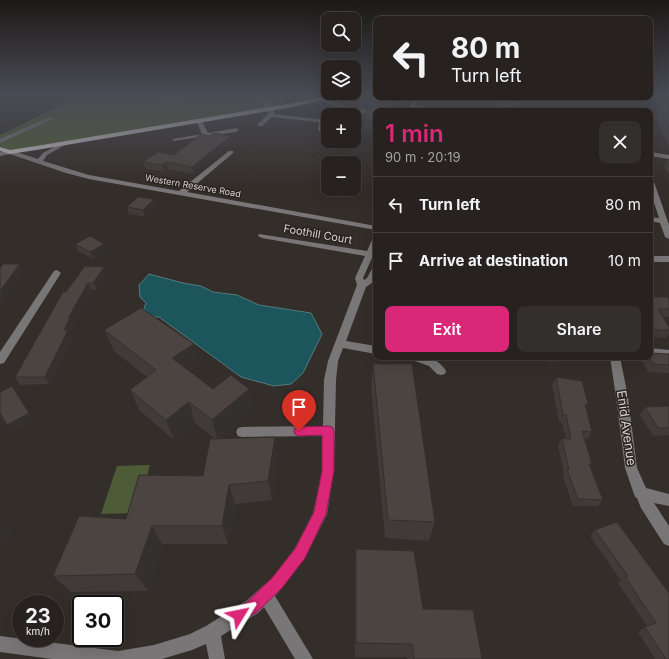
<!DOCTYPE html>
<meta charset="utf-8">
<style>
body{margin:0;font-family:Inter,sans-serif;background:#332f2d;color:#f1f3f6;height:100vh;display:flex;flex-direction:column;font-size:15px;white-space:nowrap}
*{box-sizing:border-box;margin:0}
p{font-size:13px;color:#a4a4a5}
.icon{flex:none;width:22px;height:22px;fill:none;stroke:currentColor;stroke-width:2;stroke-linecap:round;stroke-linejoin:round}
.map{position:relative;flex:1;overflow:hidden}
.details{position:absolute;left:373px;top:108px;width:280px;height:252px;display:flex;flex-direction:column;background:#272220;border-radius:8px;box-shadow:0 4px 16px #0002,0 0 0 1px #433f3e}
.details>*{flex:none}
.top-card{position:absolute;left:373px;top:16px;width:280px;height:84px;border-radius:8px;box-shadow:0 4px 16px #0002,0 0 0 1px #433f3e;background:#272220;color:#f1f3f6;overflow:hidden}
.fabs{position:absolute;left:321px;top:12px;display:grid;gap:8px}
.fabs a{display:grid;place-items:center;width:40px;height:40px;border-radius:8px;background:#272220;box-shadow:0 4px 16px #0002,0 0 0 1px #433f3e;font-size:20px}
.speed{position:absolute;left:12px;top:595px;display:flex;gap:8px;font-size:20px;font-weight:700;text-align:center}
.speed>*{display:grid;place-content:center;width:52px;height:52px;border-radius:50%;background:#272220;box-shadow:0 4px 16px #0002,0 0 0 1px #433f3e;line-height:1}
.speed small{font-size:10px;font-weight:400}
.speed .limit{border:2px solid #111;border-radius:6px;background:#fff;color:#111}
.pin{position:absolute;display:grid;place-items:center;width:34px;height:34px;color:#fff;margin:-41px -17px;border-radius:50% 50% 50% 0;rotate:-45deg;box-shadow:0 0 4px #0007}
.pin .icon{rotate:45deg}
.me{position:absolute;width:44px;margin:-22px;rotate:55deg;stroke-linejoin:round;filter:drop-shadow(0 0 3px #0008)}
.turn{display:flex;align-items:center;gap:14px;height:84px;padding:0 12px;font-size:18px}
.turn .icon{width:52px;height:52px;stroke-width:2.5}
.turn b{display:block;font-size:28px;line-height:34px}
.round{display:grid;place-items:center;flex:none;width:42px;height:42px;border-radius:8px;background:#332f2d}
.summary{display:flex;align-items:center;justify-content:space-between;height:68px;padding:0 12px}
h1{font-size:24px;font-weight:600;line-height:30px;color:#db2777}
.button{display:flex;gap:8px;margin-top:auto;padding:8px 12px}
.button a{flex:1;height:46px;border-radius:8px;background:#db2777;color:#fff;font-size:16px;font-weight:600;line-height:46px;text-align:center}
.button a+a{background:#332f2d;color:#f1f3f6}
ul{padding:0;list-style:none}
li{display:flex;align-items:center;gap:12px;height:56px;padding:0 12px;border-top:1px solid #433f3e}
li div{flex:1}
li b{display:block;font-size:15px}
li em{font-style:normal}
.map>svg:first-child{display:block}
.green{fill:#4e5b37}
.water{fill:#1c555b;stroke:#547a7e}
.lines{fill:none;stroke-linecap:round;stroke-linejoin:round}
.minor{fill:#797678;fill-rule:evenodd}
.major{fill:#c3bcc0;fill-rule:evenodd}
.wall{fill:#403a38}
.shaded-wall{fill:#34302e}
.building{fill:#4b4441;stroke:#34302e}
.route{fill:#db2777;stroke:#8e194d}
.labels{text-anchor:middle;stroke-width:3;stroke-linejoin:round;paint-order:stroke}
.far-street-label{font-size:9px;fill:#d5d1ce;stroke:#2a2421}
.street-label{font-size:11px;fill:#d5d1ce;stroke:#2a2421}
.near-street-label{font-size:13px;fill:#d5d1ce;stroke:#2a2421}
</style>
<div class="map">
<svg width="669" height="659" viewBox="0 0 669 659">
<rect width="100%" height="100%" fill="#342e2a"/>
<path class="green" d="M81,95H304V96L282,95L287,106L10,152L0,149V135Z
M150,465L137,513L101,514L117,466Z"/>
<path class="water" d="M149,274L183,283L201,286L213,292L237,295L259,305L311,313L322,334L303,373L291,384L274,386L241,377L159,317H141L146,303L140,297L139,285Z"/>
<g class="lines">
<path class="minor" d="M155,95H185L179,99L157,98L155,97Z
M252,95H257L274,108V114L324,120L323,129H328V133L318,131L319,122L272,117L262,126H258V124L268,114L269,109Z
M412,97H418L415,105L423,106L425,111L410,108Z
M320,98H324L350,108L378,111H376V114L349,112L320,100Z
M50,117L55,118L0,143V139Z
M199,119L202,121L208,133L236,128L239,130L236,132L173,141V139L202,134L196,121Z
M63,142L66,144L65,145L47,155L43,161L89,175L179,191L229,151H233V153L187,192L376,226V230L89,179L66,173L10,154L0,156V152L10,150L38,159L43,153Z
M650,152L669,155V159L650,156Z
M650,177L653,179L669,225V239L665,237L660,223L650,221V217L659,218L650,190Z
M259,234L367,251L372,240L376,238V249L363,278L364,280L367,278L373,267L376,266C376,279 377,280 366,287L346,341L376,346V354L343,348L338,361L336,380L334,471L327,514L305,558L282,588L275,596L313,659H295L264,607L258,613L221,636L225,659H209L206,644L192,650L162,659H52L0,652V636L118,651L154,645L190,634L206,626L246,601L272,578L295,548L313,513L322,471L323,436L242,437L238,436L236,432L238,428L242,427L323,426L324,380L328,361L357,285L355,278L365,256L262,238L258,236Z
M650,256H669V262H650Z
M57,270L61,273L4,363L0,364V352L54,271Z
M650,348L669,350V358L650,356Z
M411,357C425,357 438,357 446,371L445,374L441,375L437,374L429,366L412,360Z
M610,357H620L628,397L637,468L646,488L669,494V506L654,503L669,526V546L664,544L641,508L637,498L635,497L625,468L616,397Z"/>
<path class="major" d="M335,95H345L287,108L36,150L10,154L0,151V147L10,150L36,146L287,104Z"/>
</g>
<path class="wall" d="M489,97H512L519,111H494Z
M397,99L395,110L389,109L376,111V139H375V130L364,129L365,120L371,106V100Z
M660,103H669V148L657,121L659,118L656,111Z
M231,136L232,142L193,174L168,169L164,172L145,168L143,162L174,155Z
M667,160H669V175L664,167Z
M154,199L156,206L145,217L129,214L127,207Z
M75,244H104L107,252L93,259L78,251Z
M104,267L107,274L97,290H92L73,323L74,325L70,334L72,338L49,384L20,385L15,377L66,292Z
M650,271L653,275L650,280Z
M650,297L669,300V317H663L669,327V333L666,338L650,337Z
M104,330L200,365L190,371L213,389L253,410L220,439L278,457L272,500L235,504L228,544H162L148,591L71,592L53,576L126,519L203,476L215,439L195,423L174,440L139,410L130,390L147,377L114,351Z
M669,354V373L648,372L642,361L645,357H650Z
M543,357H593L591,360L558,357L555,362L544,361Z
M373,364L435,522L429,541L385,538L371,386Z
M556,377L588,404L586,407L592,432L587,439H585L592,464L590,467L603,500L598,506H573L563,477L564,474L558,445L562,438H566L562,423L559,422L552,385Z
M669,406V435L653,436L640,415L645,407Z
M595,530L669,593V659H655L638,632L647,626L618,583L621,581L590,536Z
M356,549L423,609L482,659H407V657H355V566Z"/>
<path class="shaded-wall" d="M396,97H397V99L395,110Z
M231,136L232,142L193,174L192,167Z
M166,162L168,169L164,172L162,165Z
M154,199L156,206L145,217L143,210Z
M104,244L107,252L93,259L90,252Z
M20,264L24,272L6,296L7,298L0,309V291Z
M104,267L107,274L97,290L93,283Z
M88,283L92,290L73,323L74,325L70,334L72,338L49,384L45,377L64,330L68,318Z
M194,344L200,365L180,379L172,358Z
M12,386L18,393L34,420L12,432L7,425Z
M249,389L253,410L218,441L212,420Z
M189,402L195,423L174,440L166,420Z
M0,413L6,420L0,423Z
M275,437L278,457L272,500L268,481Z
M229,485L235,504L228,544L222,526Z
M0,522L11,532L0,550Z
M152,526L162,544L148,591L135,574Z"/>
<path class="building" d="M373,95H376V97H396L395,101H390L389,111H376V121L365,120L369,106H378L380,103L371,100Z
M492,97H512L519,111H498Z
M660,103H669V129L661,112H665Z
M213,133L231,136L192,167L166,162L162,165L143,162L158,152L174,155L201,134L210,136Z
M138,197L154,199L143,210L127,207Z
M90,236L104,244L90,252L75,244Z
M3,264H20L0,291H3L0,295V268Z
M85,266L104,267L93,283H88L68,318H70L64,330H68L45,377H15L63,292H66Z
M650,271L653,275H650Z
M650,297H667L669,300V309H658L669,327V330H650Z
M141,308L194,344L172,358L213,389L231,375L249,389L212,420L189,402L166,420L130,390L156,370L104,330Z
M650,353L669,354V365L653,364L649,357H650Z
M373,364H412L435,522L388,520Z
M556,377L582,381L588,404H585L592,432L582,431L592,464H589L603,500L578,499L567,470H569L562,438L571,439L566,415H563Z
M12,386L29,413L7,425L0,413V392Z
M669,406V428H658L645,407Z
M275,437L268,481L229,485L222,526H152L135,574L53,576L79,516L126,519L139,475L203,476L210,439Z
M617,522L669,593V659H666L645,627L656,623L625,577L628,576L595,530Z
M356,549L414,551L423,609L473,610L482,659H414L412,644L356,643Z"/>
<linearGradient id="sky" x2="0" y2="1"><stop stop-color="#1d1917"/><stop offset="0.51" stop-color="#4a4c55"/><stop offset="1" stop-color="#4a4c55" stop-opacity="0"/></linearGradient>
<rect width="669" height="187" fill="url(#sky)"/>
<path class="route" d="M328,426L332,427L334,431V471L326,514L305,558L282,588L257,612L239,622L234,620L232,615L234,610L247,602L272,578L295,549L314,512L322,471V435L299,436L295,434L294,431L295,428L299,427Z"/>
<g class="labels">
<g class="far-street-label">
<text transform="translate(193 186) rotate(10)" y="3">Western Reserve Road</text>
</g>
<g class="street-label">
<text transform="translate(318 234) rotate(10)" y="4">Foothill Court</text>
</g>
<g class="near-street-label">
<text transform="translate(627 428) rotate(82)" y="5">Enid Avenue</text>
</g>
</g>
</svg>
<div class="fabs">
<a><svg class="icon" aria-label="search" viewBox="0 0 24 24"><circle cx="10" cy="10" r="6"/><path d="M15 15l6 6"/></svg></a>
<a><svg class="icon" aria-label="layers" viewBox="0 0 24 24"><path d="M12 4l9 5-9 5-9-5zM3 14l9 5 9-5"/></svg></a>
<a>+</a>
<a>−</a>
</div>
<div class="speed"><div>23<small>km/h</small></div><div class="limit">30</div></div>
<div class="pin" style="left:299px;top:431px;background:#d93025"><svg class="icon" aria-label="arrive" viewBox="0 0 24 24"><path d="M6 21V4h12l-3 4 3 4H6"/></svg></div>
<svg class="me" style="left:239px;top:615px" viewBox="-20 -20 40 40"><path d="M0-17L14 15 0 8-14 15z" fill="#db2777" stroke="#fff" stroke-width="4"/></svg>
<div class="top-card">
<div class="turn"><svg class="icon" aria-label="left" viewBox="0 0 24 24"><path d="M17 20v-9H6M10 6l-5 5 5 5"/></svg><div><b>80 m</b>Turn left</div></div>
</div>
<section class="details">
<div class="summary"><div><h1>1 min</h1><p>90 m · 20:19</p></div><a class="round"><svg class="icon" aria-label="close" viewBox="0 0 24 24"><path d="M6 6l12 12M18 6L6 18"/></svg></a></div>
<ul>
<li><svg class="icon" aria-label="left" viewBox="0 0 24 24"><path d="M17 20v-9H6M10 6l-5 5 5 5"/></svg><div><b>Turn left</b></div><em>80 m</em></li>
<li><svg class="icon" aria-label="arrive" viewBox="0 0 24 24"><path d="M6 21V4h12l-3 4 3 4H6"/></svg><div><b>Arrive at destination</b></div><em>10 m</em></li>
</ul>
<div class="button"><a>Exit</a><a>Share</a></div>
</section>
</div>
